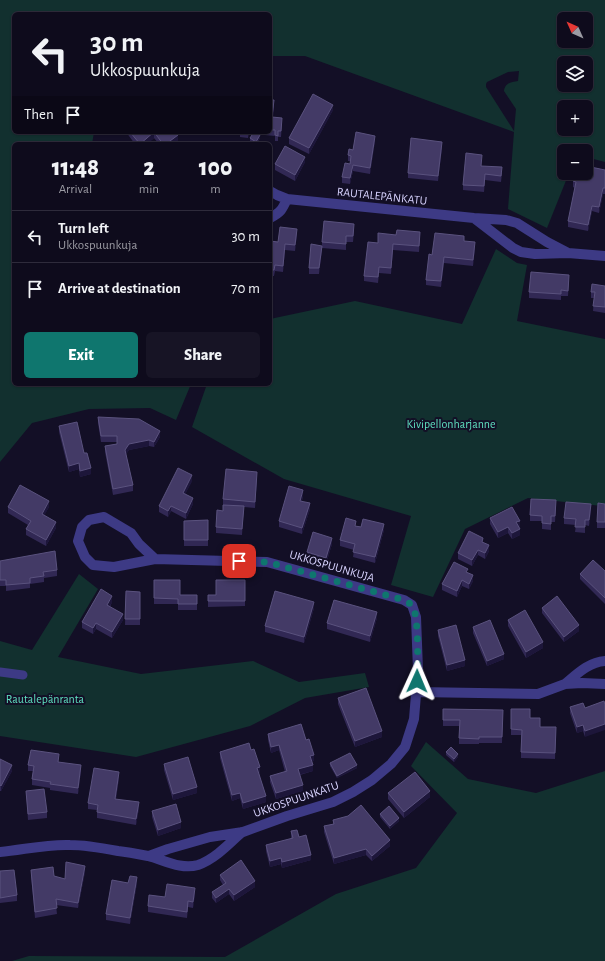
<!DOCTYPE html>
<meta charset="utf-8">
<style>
body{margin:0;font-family:"Alegreya Sans",sans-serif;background:#171425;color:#f1f3f6;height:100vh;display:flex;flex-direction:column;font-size:15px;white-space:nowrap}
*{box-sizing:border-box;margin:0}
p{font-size:13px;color:#9b9ba3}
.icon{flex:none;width:22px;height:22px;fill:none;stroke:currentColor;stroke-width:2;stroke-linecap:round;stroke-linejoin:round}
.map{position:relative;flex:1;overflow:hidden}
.panel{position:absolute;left:12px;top:142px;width:260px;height:244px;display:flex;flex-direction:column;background:#0e0b1c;border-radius:6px;box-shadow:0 1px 3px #0004,0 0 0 1px #2e2b3b}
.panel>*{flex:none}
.banner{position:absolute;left:12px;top:12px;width:260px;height:122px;border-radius:6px;box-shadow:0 1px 3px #0004,0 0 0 1px #2e2b3b;background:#0e0b1c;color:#f1f3f6;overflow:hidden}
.needle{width:26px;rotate:315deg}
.tools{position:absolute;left:557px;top:12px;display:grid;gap:8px}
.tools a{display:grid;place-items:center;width:36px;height:36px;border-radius:6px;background:#0e0b1c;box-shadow:0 1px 3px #0004,0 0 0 1px #2e2b3b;font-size:20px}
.pin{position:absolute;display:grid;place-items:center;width:34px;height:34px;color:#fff;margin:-17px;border-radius:8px;box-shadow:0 2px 6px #0006}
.me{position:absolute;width:44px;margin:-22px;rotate:1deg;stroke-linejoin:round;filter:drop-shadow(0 0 3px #0008)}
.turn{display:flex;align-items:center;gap:14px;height:84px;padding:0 12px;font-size:18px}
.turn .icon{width:52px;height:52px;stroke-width:2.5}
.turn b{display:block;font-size:28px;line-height:34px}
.then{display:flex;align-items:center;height:38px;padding:0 12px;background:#0003;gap:8px;font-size:15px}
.eta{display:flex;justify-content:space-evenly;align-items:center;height:68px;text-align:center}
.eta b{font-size:24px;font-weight:800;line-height:28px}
.primary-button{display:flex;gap:8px;margin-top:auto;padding:8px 12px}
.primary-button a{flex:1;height:46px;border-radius:6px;background:#0f766e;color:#fff;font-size:16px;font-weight:800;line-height:46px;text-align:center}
.primary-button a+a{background:#171425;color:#f1f3f6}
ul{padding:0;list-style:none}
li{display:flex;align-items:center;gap:12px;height:52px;padding:0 12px;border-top:1px solid #2e2b3b}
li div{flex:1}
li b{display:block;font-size:15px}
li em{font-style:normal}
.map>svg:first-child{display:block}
.green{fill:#12302f;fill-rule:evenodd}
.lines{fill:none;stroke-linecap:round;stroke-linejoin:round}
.service{stroke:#3d3a85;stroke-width:9}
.minor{stroke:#3d3a85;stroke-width:10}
.wall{fill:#312854}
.shaded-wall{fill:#1d163a}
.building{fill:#433a66;stroke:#5a527e}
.route{stroke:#0f766e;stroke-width:7;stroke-dasharray:0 12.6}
.labels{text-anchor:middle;stroke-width:4;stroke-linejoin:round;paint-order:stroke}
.street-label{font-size:12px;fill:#d9d4ff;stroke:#130f26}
.park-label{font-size:12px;fill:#5fe0c0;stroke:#130f26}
</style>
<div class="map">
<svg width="605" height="961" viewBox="0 0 605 961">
<rect width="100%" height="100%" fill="#130f26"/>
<path class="green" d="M0,0H605V162L586,157V151H564V173H569L547,228L508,209L514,132L305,56H270V14H14V132H94L92,144H14V384H191L176,420L150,408L89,409L32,423L0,462ZM564,19H586V41H564ZM564,63H586V85H564ZM519,71L518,81C511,82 505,83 504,91L516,109L514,131L486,87V84L487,82L508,72ZM564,107H586V129H564Z
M496,249L517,263L527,265L517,321L605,339V504L602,506L528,498L465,529L433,597L391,585L411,516L284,479L192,427L207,384H270V319L355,301L462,324Z
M79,574L98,589L58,657L141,674L253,661L299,682L365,673L369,687L305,698L250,726L136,757L0,736V641L32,650Z
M426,742L468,779L536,793L605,771V961H12L29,956L225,957L336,894L416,868L457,813L411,766Z"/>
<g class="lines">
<path class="service" d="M0,672L23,675"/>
<path class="minor" d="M270,191L277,195L287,199L474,218L506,220L517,223L547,242L568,253
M270,218C281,212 282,210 287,199
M474,218L513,248L521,252L535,254L568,253L605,256
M565,684C577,674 589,662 605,661
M417,692L538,694L565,684L582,683L605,684
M0,852C23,850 46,844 70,845C86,845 102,848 118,851C128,852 138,854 148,856C164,860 181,870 198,865C215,859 229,844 242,832
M149,856L168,849L210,837L243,832L287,816L333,802L353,792L372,780L391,764L405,747L414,719L418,670L416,617L412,605L404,600L267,562L155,559L114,567L93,565L85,557L78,541L82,527L89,520L104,517L131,533L139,544L155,559"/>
</g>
<path class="wall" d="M270,100L274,106L273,117L282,123L281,137H278V141H275V136L265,135V132H270Z
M333,110L309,154L289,144V138Z
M126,132H176L178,140L173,144H159L154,138L147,144H135Z
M240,132H249L248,138L240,137Z
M250,138H260L257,144H255L250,141Z
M375,141L370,174L353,171L350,184L342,183V177L350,164V161H348V155L353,150Z
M442,148L438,181L408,178V173Z
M305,162L295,181L275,170V164Z
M481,166L502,173L501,182L485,180L484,192L463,190V185Z
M605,170V194H603L599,213L592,211L588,231L568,227V221L575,188L573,187V181Z
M354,230L353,242H346V250L322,248L319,274H309V268L322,246V242Z
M297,234L295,251L285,250L283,272L275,271L274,276H270V241L278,242Z
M420,238L419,252L393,250L391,274L379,273L378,283L364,281V276L378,243Z
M464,241L475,248L473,266L444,263L441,287L426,285V280L432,255Z
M569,281L568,296H561V300L529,298V292Z
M605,286V313L593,311L594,298H591V292Z
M98,417L160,437L154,447L149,446L129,450L126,454L133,485V491L113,495L105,452V446L117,444V442H101L98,423Z
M59,426L84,453L91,474L80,477L79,469L69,472L59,432Z
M257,478L255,508L244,507L242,535L216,533V527L223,511V499Z
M192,481L185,494L193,504L186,519L171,511L168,517L159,512V506Z
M303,496L302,501L310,509L302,534L279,527V521Z
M605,504V528H597V522Z
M556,506L555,522H551V530L542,529V521H530V515Z
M8,507H49L44,515L56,528L46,546L26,535V529L28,525L8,513Z
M591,510L589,526L585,525V533L575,532L576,525L564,524V518Z
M490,518L520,527H519L520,535L512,539L508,533L498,538L490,524Z
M208,520V546H184V521Z
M356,526L361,527L384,530L375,563L353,557L354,550L340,546V540Z
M483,542L489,551L485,559L478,555L472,566L458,559V553Z
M332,544L326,564L307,558V552Z
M0,561L57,570V576L44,578V582L30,584V588L6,591V586H0Z
M605,571V604L580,579V574Z
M468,573L473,581L469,589L462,586L457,597L442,590V584Z
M154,580L180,595H197V610H178V604H154Z
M245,580V606L208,607V595H216Z
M126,591L140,592V625H125Z
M112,602L110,607L123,620L112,638L96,629L93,634L82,628V622Z
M314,608L304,643L265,632V626Z
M542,608L579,631L564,642L542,613Z
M377,618L370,642L327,629V623Z
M508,620L543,648L526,658L508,626Z
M473,627L504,659L487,666L473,633Z
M438,630L465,666L447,671L438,636Z
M338,698L382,737L355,747L338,704Z
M570,707L585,708V737L583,731L577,733L570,713Z
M443,709L503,710L502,743H479V744H459V726H443Z
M511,709L530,718L540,727H556L555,759L521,758V735H511Z
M268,734L306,740L314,761H312L313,771L300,775L303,791L276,799L270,782V776L285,772L279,750L271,753L268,740Z
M251,750L260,773H259L266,802L243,809L240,798L232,801L220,758V752Z
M446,752L458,757L454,762L446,755Z
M0,759L12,771L1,791H0Z
M59,762L81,771L78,794L50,790V788L32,785V779L33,771H28V765Z
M330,763L357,768L337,778L330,766Z
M164,764L197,793L173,800L164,770Z
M119,778L116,799L139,808L136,825L97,818V810L88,809V803Z
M26,791L47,812V818L28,820Z
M388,793L430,797L404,818L388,799Z
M152,811L181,828L158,836L152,817Z
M380,814L399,821L390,829L380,817Z
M333,820L390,846L372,861L366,855L334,864L324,832V826L333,824Z
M291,831L299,837L311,860L282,868L281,864L270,867L266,851V845L291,839Z
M31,870L65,879L85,872L78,908L56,905L57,914L35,918L31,876Z
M0,871L17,895V901L0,903Z
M220,875L255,887L234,901L229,894L216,903L212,898V892L223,885L220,880Z
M128,883H137L130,924L106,920V914Z
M195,894L193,908L188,907L187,918L148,912V906Z"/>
<path class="shaded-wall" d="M333,105V110L309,154V148Z
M154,132V138L147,144H140Z
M178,135V140L173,144H166Z
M260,135V138L256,144V142Z
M375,136V141L370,174V168Z
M442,142V148L438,181V176Z
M305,157V162L295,181V175Z
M353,165V171L350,184V178Z
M603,188V194L599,213V207Z
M592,206V211L588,231V225Z
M297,229V234L295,251V245Z
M475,242V248L473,266V260Z
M285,244V250L283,272V266Z
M393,244V250L391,274V268Z
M322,246V252L319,274V268Z
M444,257V263L441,287V281Z
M160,431V437L154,447V442Z
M149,440V446L129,450L125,456V450L129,444Z
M79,463V469L69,472V466Z
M91,468V474L80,477V471Z
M257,472V478L255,508V502Z
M192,475V481L183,499V493Z
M303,490V496L300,506V501Z
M193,498V504L186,519V513Z
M49,501V507L42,520V514Z
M310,503V509L302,534V528Z
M591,504V510L589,526V520Z
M171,506V511L168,517V511Z
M520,521V527L516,528V522Z
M56,522V528L46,546V540Z
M384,524V530L375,563V557Z
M508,527V533L498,538V532Z
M520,529V535L512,539V533Z
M332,538V544L326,564V558Z
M489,545V551L485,559V553Z
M478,550V555L472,566V560Z
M473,575V581L469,589V584Z
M462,580V586L457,597V591Z
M112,596V602L107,611V605Z
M314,602V608L304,643V637Z
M377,612V618L370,642V636Z
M123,614V620L112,638V632Z
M96,623V629L93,634V628Z
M579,625V631L564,642V637Z
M543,642V648L526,658V652Z
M504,654V659L487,666V661Z
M465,660V666L447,671V665Z
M605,724V730L585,737V731Z
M583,725V731L577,733V727Z
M382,731V737L355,747V741Z
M279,745V750L271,753V747Z
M458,754V757L454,762V759Z
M314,755V761L310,762V756Z
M12,765V771L1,791V786Z
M81,765V771L78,794V788Z
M313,765V771L298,775V769Z
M357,765V768L337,778V776Z
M260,767V773L257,774V768Z
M119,772V778L115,804V799Z
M303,785V791L276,799V793Z
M197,787V793L173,800V794Z
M430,791V797L404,818V812Z
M240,793V798L232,801V795Z
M266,796V802L243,809V803Z
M139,802V808L136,825V819Z
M399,818V821L390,829V826Z
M181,822V828L158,836V830Z
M390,840V846L372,861V856Z
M366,849V855L334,864V858Z
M311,855V860L282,868V862Z
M281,858V864L270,867V861Z
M85,866V872L78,908V903Z
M137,877V883L130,924V918Z
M255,881V887L234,901V895Z
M195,888V894L193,908V902Z
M229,889V894L216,903V898Z"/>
<path class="building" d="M313,94L333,105L309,148L289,138Z
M270,100H274L272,117L282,118L281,131H278V136L275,135V130H270Z
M130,132H176L178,135L166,144H163L154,132L140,144Z
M254,132L260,135L256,142L250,138Z
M356,132L375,136L370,168L353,165L350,178L342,177L345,163L350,164L351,156L348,155L349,149L353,150Z
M411,138L442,142L438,176L408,173Z
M285,146L305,157L295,175L275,164Z
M466,153L482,155L481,166L502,167L501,176L485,174L484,186L463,185Z
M586,166L605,170V188H603L599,207L592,206L588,225L568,221L576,182L573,181L574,173H586Z
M324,221L354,224L353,236H346V244L322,242Z
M280,227L297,229L295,245L285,244L283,266L275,265L274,270H270V241L278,242Z
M397,230L420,232L419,246L393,244L391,268L379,267L378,277L364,276L368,242L378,243V233L396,235Z
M435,233L464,236V241L475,242L473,260L444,257L441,281L426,280L429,254L432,255Z
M311,244L322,246L319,268H309Z
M531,272L569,275L568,291L561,290V294L529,292Z
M592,284L605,286V307L593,306L595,292H591Z
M98,417L139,419L160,431L154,442L149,440L129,444L125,450L133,485L113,489L105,446L117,444V436H101Z
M77,422L84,453H87L91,468L80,471L79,463L69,466L59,426Z
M178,468L192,475L183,493L193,498L186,513L171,506L168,511L159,506Z
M226,469L257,472L255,502L223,499Z
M20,485L49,501L42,514L56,522L46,540L26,529L31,521L8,507Z
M289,486L303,490L300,501L310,503L302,528L279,521Z
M531,499L556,500L555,516H551V524L542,523V516L530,515Z
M566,502L591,504L589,520H585V527H575L576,519L564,518Z
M598,503L605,504V522H597Z
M223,505L244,506L242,529L216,527L217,510L223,511Z
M512,507L520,521L516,522L520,529L512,533L508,527L498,532L490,518Z
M346,518L356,521L355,526L361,527L363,519L384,524L375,557L353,552L355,544L340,540Z
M208,520V540H184V521Z
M469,531L483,538L482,542L489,545L485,553L478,550L472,560L458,553Z
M313,532L332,538L326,558L307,552Z
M55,551L57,570L43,572L44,576L30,578V583L6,585V580H0V561Z
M593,560L605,571V598L580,574Z
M454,562L468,569L466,572L473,575L469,584L462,580L457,591L442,584Z
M154,580H180V595H197V604H178V599L154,598Z
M216,580H245V601H208V595H216Z
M101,589L112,596L107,605L123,614L112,632L96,623L93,628L82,622Z
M126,591L140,592V619H125Z
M275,591L314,602L304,637L265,626Z
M557,596L579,625L564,637L542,608Z
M334,600L377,612L370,636L327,623Z
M525,610L543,642L526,652L508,620Z
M490,620L504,654L487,661L473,627Z
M456,625L465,660L447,665L438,630Z
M366,688L382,731L355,741L338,698Z
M604,701L605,705V724L585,731L583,725L577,727L570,707L583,703L585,708Z
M443,709L503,710L502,737H479V739L459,738L460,720H443Z
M511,709H530V718H540V727H556L555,753L521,752L522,730L511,729Z
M301,724L306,740L309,739L314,755L310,756L313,765L298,769L303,785L276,793L270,776L287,771L279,745L271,747L268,734Z
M249,743L251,750L254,749L260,767L257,768L266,796L243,803L240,793L232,795L220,752Z
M451,747L458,754L454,759L446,752Z
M31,750L59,754L58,762L81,765L78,788L50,784L51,782L32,779L34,766L28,765Z
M350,753L357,765L337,776L330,763Z
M188,757L197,787L173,794L164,764Z
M0,759L12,765L1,786L0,785Z
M94,768L119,772L115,799L139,802L136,819L97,812L98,805L88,803Z
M415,772L430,791L404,812L388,793Z
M44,789L47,812L28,814L26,791Z
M176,804L181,822L158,830L152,811Z
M361,805L390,840L372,856L366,849L334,858L324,826L334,824L333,820L348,816Z
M389,806L399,818L390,826L380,814Z
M297,830L299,837L306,835L311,855L282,862L281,858L270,861L266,845L293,838L291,831Z
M241,860L255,881L234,895L229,889L216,898L212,892L226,883L220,875Z
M66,862L85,866L78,903L56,899L57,908L35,912L31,870L53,867L54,876L65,879Z
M14,870L17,895L0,898V871Z
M130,876L137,877L130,918L106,914L112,880L128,883Z
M167,884L195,888L193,902L188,901L187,912L148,906L149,895L165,897Z"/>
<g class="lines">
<path class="route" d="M239,561L267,562L404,600C406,602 410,603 412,605C419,613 418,669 417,681"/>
</g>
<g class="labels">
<g class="street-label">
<text transform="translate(382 196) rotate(6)" y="4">RAUTALEPÄNKATU</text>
<text transform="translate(332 566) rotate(16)" y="4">UKKOSPUUNKUJA</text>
<text transform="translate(296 799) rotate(-19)" y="4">UKKOSPUUNKATU</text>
</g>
<g class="park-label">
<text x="451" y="428">Kivipellonharjanne</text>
<text x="45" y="703">Rautalepänranta</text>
</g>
</g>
</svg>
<div class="tools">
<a><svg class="needle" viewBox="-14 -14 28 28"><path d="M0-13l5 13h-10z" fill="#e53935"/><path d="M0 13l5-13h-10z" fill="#9b9ba3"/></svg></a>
<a><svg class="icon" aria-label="layers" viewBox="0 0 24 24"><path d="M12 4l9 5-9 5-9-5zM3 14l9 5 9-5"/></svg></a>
<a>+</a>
<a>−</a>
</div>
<div class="pin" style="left:239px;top:561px;background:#d93025"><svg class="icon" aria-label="arrive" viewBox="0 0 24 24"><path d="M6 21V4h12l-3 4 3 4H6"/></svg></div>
<svg class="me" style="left:417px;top:681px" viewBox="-20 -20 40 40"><path d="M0-17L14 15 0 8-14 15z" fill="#0f766e" stroke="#fff" stroke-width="4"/></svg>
<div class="banner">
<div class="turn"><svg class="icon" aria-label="left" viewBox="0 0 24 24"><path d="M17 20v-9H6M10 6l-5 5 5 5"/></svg><div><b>30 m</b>Ukkospuunkuja</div></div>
<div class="then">Then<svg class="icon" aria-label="arrive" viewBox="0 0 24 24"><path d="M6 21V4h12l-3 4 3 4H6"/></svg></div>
</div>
<section class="panel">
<div class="eta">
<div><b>11:48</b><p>Arrival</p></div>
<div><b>2</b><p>min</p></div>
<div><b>100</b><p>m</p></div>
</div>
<ul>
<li><svg class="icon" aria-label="left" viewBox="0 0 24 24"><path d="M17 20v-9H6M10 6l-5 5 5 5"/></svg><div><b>Turn left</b><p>Ukkospuunkuja</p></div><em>30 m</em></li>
<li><svg class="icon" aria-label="arrive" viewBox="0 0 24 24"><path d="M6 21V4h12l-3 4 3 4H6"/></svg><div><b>Arrive at destination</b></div><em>70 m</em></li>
</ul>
<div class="primary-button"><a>Exit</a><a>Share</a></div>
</section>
</div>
